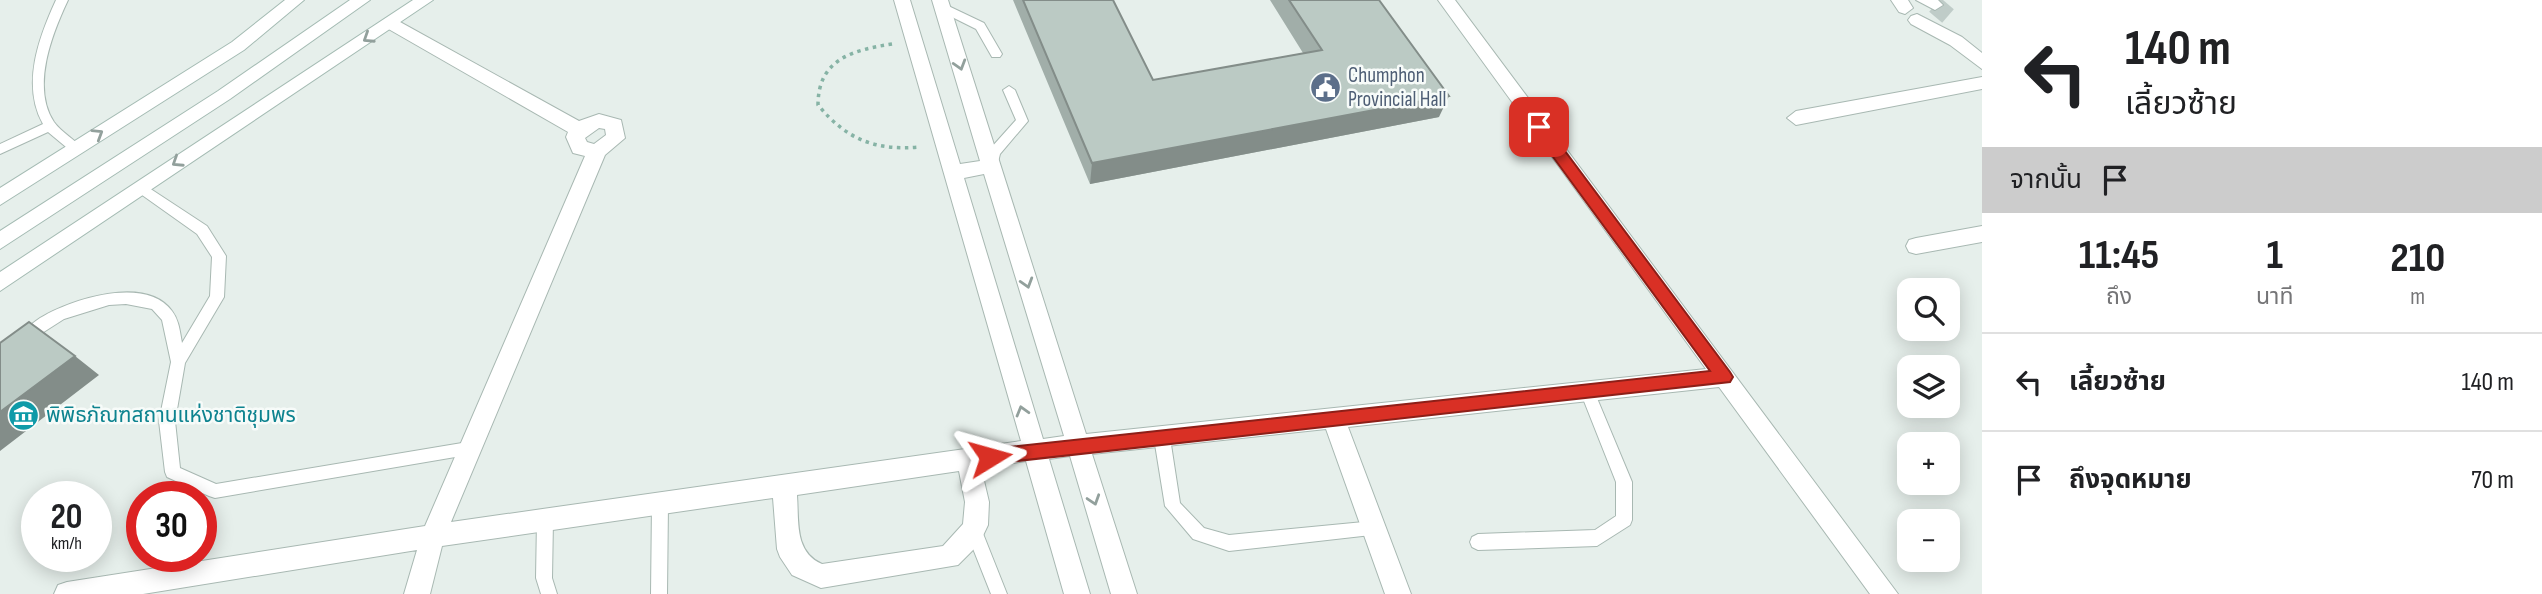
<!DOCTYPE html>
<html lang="th">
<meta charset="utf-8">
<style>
body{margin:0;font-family:"Sofia Sans Condensed","Noto Sans Thai",sans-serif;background:#f2f2f2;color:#202124;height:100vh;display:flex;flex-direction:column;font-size:26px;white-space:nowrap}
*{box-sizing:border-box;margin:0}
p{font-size:23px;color:#757577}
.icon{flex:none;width:38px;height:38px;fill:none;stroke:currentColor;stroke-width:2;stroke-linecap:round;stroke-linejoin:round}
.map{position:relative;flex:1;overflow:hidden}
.panel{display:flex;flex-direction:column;background:#fff;width:560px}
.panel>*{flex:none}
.hud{background:#fff;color:#202124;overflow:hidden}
.controls{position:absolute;left:1897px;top:278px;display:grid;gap:14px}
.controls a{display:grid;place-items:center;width:63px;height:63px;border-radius:14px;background:#fff;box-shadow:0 4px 18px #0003;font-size:35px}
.speed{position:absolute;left:21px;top:481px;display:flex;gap:14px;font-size:35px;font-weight:700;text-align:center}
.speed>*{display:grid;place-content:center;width:91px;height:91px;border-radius:50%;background:#fff;box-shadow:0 4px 18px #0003;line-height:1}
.speed small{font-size:18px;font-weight:400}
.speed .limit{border:10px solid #d22;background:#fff;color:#111}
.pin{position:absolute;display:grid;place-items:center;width:60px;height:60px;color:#fff;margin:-30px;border-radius:14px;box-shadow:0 4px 10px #0006}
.me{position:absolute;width:77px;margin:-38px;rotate:82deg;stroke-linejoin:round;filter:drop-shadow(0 0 5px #0008)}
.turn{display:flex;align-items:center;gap:24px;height:147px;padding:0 28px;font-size:32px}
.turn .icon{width:91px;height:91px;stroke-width:2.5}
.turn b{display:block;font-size:49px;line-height:60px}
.then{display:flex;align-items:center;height:66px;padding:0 28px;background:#0003;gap:14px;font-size:26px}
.eta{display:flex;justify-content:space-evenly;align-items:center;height:119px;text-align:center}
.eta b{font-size:42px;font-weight:700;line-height:49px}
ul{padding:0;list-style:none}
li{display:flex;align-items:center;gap:21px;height:98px;padding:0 28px;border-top:2px solid #e0e0e0}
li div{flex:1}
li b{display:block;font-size:26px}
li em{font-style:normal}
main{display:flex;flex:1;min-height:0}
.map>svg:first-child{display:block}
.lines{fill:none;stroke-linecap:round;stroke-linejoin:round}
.street-tunnel{stroke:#bfccc8;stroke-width:18;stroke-dasharray:18 10;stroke-linecap:butt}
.lane-casing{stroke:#a8b8b2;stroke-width:2}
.street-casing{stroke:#a8b8b2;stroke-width:2}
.secondary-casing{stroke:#a4bbb3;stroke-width:2}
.path{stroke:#86b3a5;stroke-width:3.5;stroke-dasharray:3.5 4.5;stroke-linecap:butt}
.lane{fill:#fff;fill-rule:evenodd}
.street{fill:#fff;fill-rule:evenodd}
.secondary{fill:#fff;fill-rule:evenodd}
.wall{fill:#a1aea9}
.shaded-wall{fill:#838d89}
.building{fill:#bbcac4;stroke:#838d89;stroke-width:2}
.oneway{stroke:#92a09c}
.route{fill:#d93025;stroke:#8d1f18;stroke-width:2}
.labels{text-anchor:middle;stroke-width:5;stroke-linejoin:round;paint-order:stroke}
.service-label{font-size:21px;fill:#4e5e75;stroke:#f7fbf9;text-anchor:start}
.culture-label{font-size:21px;fill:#0d838f;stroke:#f7fbf9;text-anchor:start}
</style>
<main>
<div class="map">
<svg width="1982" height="594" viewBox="0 0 1982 594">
<rect width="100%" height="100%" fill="#e6efeb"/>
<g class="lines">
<path class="street-tunnel" d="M1935,5L1948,16"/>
<defs>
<path id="lane" d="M56,0H68C52,34 31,87 54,122C62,133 75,139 82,149L76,154L72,152L48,132L0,154V144L43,124C21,85 39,37 56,0Z
M942,3L984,23L1002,54L1000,57H992L976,29L938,10L936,7Z
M1009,86L1015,90L1028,121L1000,154L997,166L991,171L985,166L990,149L1016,120L1003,90Z
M140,182L207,226L226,256L224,297L185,363L175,421L180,468L216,484L468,442L473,444L476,449L473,454L215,498L209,496L167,477L165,472L159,421L171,362L162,320L152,309L126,304L109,305L64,319L39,335L5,369L0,371V355C12,342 25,328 40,318C71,299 146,275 172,311C179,320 180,332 182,343L210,296L212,257L197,234L135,190L134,187Z
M1587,385L1592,386L1594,391L1632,482V520L1630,525L1597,546L1478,550L1472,547L1470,542L1472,537L1478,534L1595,530L1616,516V482L1580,391L1582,386Z
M1162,431L1167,433L1170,438L1180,503L1204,528L1229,535L1374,521L1380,524L1382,529L1380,534L1229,551L1193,539L1165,506L1154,438L1157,433Z
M660,497L666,499L668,504L667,594H651L652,504L654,499Z
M545,513L551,515L553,520L552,578L557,594H541L536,578L537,520L539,515Z
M974,523L980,526L1007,594H991L966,531L968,526Z"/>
<path id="street" d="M894,0H910L960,164L980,161L932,0H948L1086,434L1706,369L1438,0H1455L1898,594H1870L1719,387L1348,427L1411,594H1385L1326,429L1092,454L1137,594H1111L1070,456L1049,459L1090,594H1064L1026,461L981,468L989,502L988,525L979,544L958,565L821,588L792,575L780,557L777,549L773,498L442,546L430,594H404L417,550L143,594H54L58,585L67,582L425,526L585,156L573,153L566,137L568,132L385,27L382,23L385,19L391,17L579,121L599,114L621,120L625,138L605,155L451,522L1021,441ZM599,128L605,129L606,135L594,144L587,142L585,138ZM984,174L1064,436L1043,439L964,178ZM959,471L965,502L963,524L943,546L822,564C794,552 799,521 797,495Z
M1891,0H1908L1913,8L1905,14L1899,12Z
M1916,0H1938L1943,5L1935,10Z
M1917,14L1962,37L1982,53V69L1950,45L1911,24L1908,20L1911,16Z
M1982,77V89L1796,125L1787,118L1796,111Z
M1982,226V242L1916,254L1909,252L1906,246L1909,240L1916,238Z"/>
<path id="secondary" d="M285,0H304L244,50L0,205V188L232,42Z
M350,0H370L230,99L0,249V231L218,91Z
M413,0H433L0,291V272Z"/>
</defs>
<use href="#lane" class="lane-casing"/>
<use href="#street" class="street-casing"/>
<use href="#secondary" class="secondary-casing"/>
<path class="path" d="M892,44C853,50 818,59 818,105C846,139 875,151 919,147"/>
<use href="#lane" class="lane"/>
<use href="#street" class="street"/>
<use href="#secondary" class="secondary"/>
</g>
<path class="wall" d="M1013,0H1113L1153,80L1303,53L1270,0H1379L1439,117L1090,184Z"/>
<path class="shaded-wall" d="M1449,96L1439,117L1090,184L1092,163Z
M75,356L99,375L0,451V412Z"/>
<path class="building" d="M1023,0H1113L1153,80L1322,50L1289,0H1379L1449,96L1092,163Z
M29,322L75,356L0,412V343Z"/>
<defs><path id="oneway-chevron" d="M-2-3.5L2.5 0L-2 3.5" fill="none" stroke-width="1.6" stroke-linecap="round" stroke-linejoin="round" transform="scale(1.75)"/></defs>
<g class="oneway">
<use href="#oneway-chevron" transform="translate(368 38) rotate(147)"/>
<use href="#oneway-chevron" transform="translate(960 65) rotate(73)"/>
<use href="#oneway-chevron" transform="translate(98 134) rotate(-32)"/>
<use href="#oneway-chevron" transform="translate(177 162) rotate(147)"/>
<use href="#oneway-chevron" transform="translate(1027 283) rotate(73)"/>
<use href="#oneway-chevron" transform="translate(1022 411) rotate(-106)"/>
<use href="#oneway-chevron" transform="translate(1094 500) rotate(72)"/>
</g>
<path class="route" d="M1539,122L1544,123L1730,372L1733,377L1730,382L990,464L983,462L981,457L990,449L1710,371L1534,131L1532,127Z"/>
<defs>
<symbol id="civic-disc" viewBox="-11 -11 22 22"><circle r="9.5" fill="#5c6f8a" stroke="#f7fbf9"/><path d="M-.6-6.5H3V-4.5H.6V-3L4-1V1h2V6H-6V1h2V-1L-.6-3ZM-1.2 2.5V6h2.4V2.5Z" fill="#fff"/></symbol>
<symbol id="museum-disc" viewBox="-11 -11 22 22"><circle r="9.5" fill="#0f9aa8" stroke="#f7fbf9"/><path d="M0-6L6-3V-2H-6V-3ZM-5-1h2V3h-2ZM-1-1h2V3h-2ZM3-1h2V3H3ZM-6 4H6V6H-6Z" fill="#fff"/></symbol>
</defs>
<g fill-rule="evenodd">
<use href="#civic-disc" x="1308" y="70" width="35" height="35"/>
<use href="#museum-disc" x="6" y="398" width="35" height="35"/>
</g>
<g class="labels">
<g class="service-label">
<text x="1348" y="82">Chumphon<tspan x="1348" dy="24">Provincial Hall</tspan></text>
</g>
<g class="culture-label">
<text x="46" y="422">พิพิธภัณฑสถานแห่งชาติชุมพร</text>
</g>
</g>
</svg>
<div class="controls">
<a><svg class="icon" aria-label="search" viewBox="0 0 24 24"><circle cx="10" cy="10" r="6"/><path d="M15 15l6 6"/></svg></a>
<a><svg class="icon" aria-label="layers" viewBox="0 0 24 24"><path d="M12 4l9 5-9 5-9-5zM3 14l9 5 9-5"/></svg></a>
<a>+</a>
<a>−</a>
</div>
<div class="speed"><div>20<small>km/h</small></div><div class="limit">30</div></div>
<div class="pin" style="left:1539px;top:127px;background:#d93025"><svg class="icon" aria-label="arrive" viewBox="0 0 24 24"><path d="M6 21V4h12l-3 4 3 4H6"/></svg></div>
<svg class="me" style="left:990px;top:457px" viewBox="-20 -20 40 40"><path d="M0-17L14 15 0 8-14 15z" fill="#d93025" stroke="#fff" stroke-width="4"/></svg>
</div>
<section class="panel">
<div class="hud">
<div class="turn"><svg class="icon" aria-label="left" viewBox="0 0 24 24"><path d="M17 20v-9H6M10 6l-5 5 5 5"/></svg><div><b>140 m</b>เลี้ยวซ้าย</div></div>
<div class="then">จากนั้น<svg class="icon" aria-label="arrive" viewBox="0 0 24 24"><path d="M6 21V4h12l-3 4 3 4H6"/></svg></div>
</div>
<div class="eta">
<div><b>11:45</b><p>ถึง</p></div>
<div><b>1</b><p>นาที</p></div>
<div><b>210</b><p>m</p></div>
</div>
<ul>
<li><svg class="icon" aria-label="left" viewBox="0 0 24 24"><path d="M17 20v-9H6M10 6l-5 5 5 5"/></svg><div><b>เลี้ยวซ้าย</b></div><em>140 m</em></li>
<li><svg class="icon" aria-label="arrive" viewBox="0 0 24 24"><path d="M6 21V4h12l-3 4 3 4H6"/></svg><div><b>ถึงจุดหมาย</b></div><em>70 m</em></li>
</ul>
</section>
</main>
